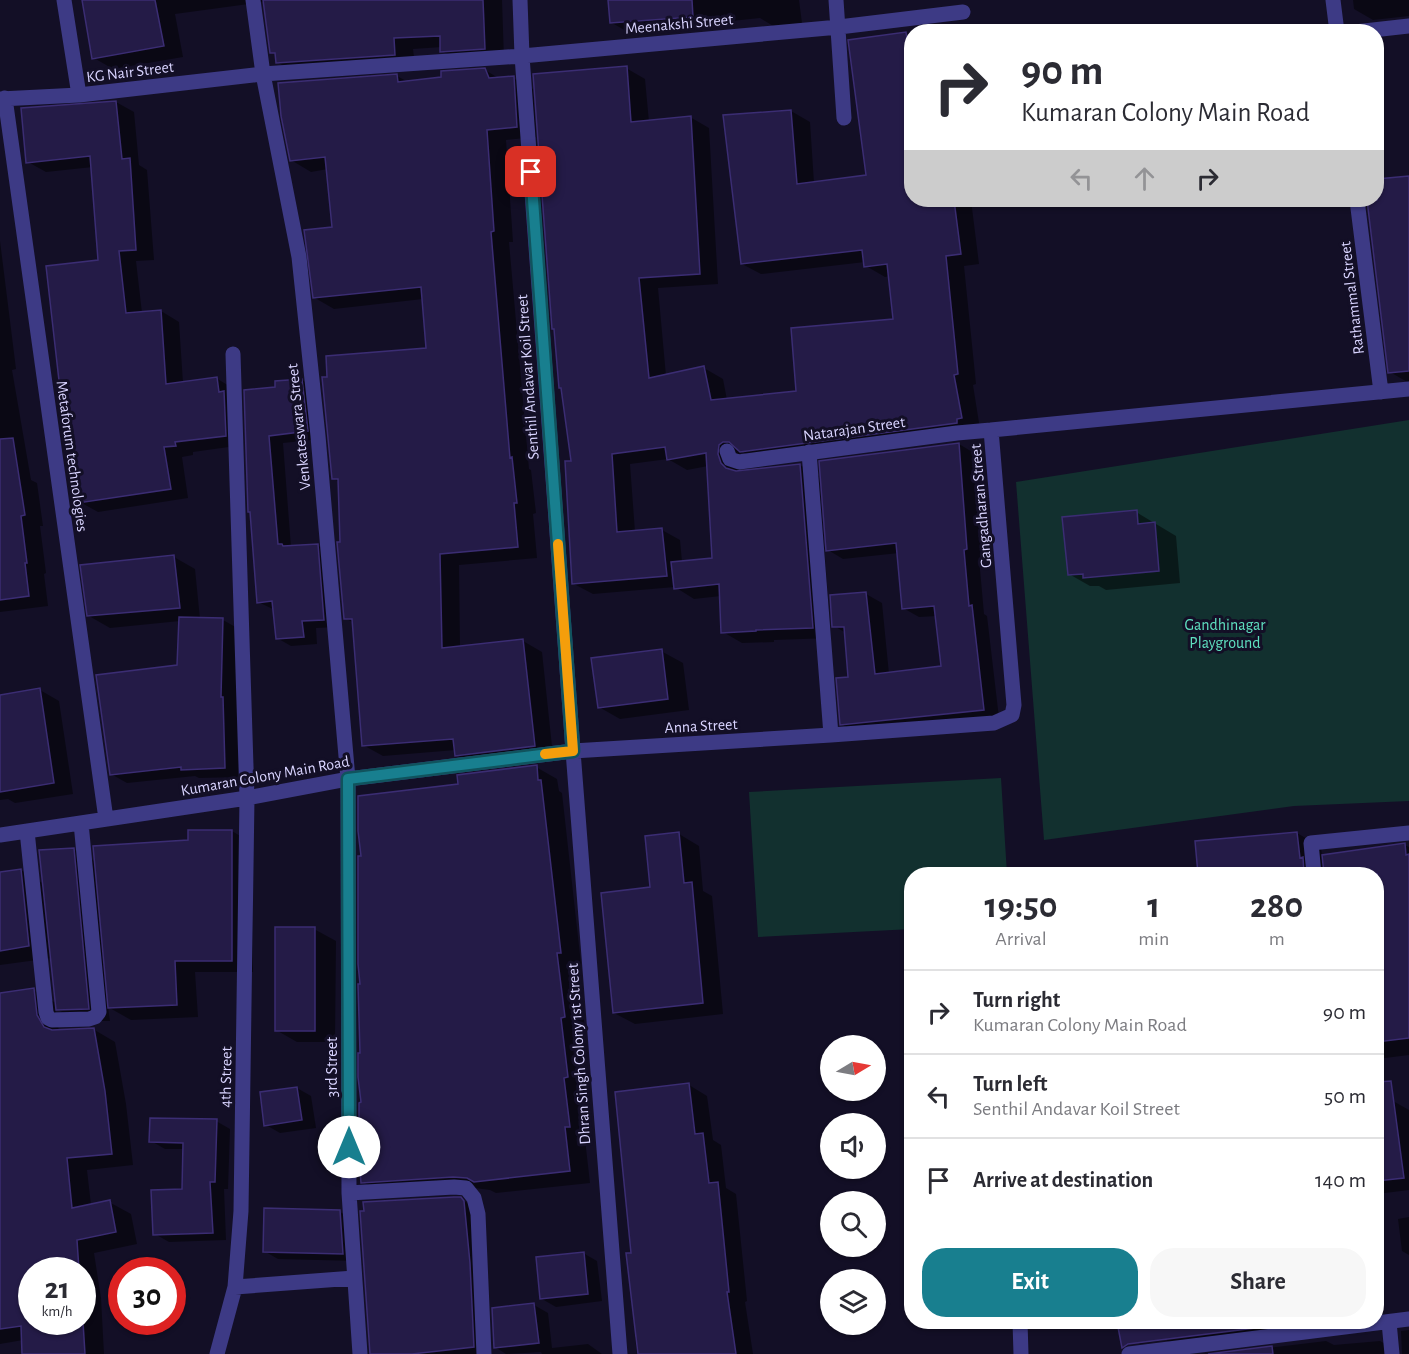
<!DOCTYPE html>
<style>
body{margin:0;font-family:"Alegreya Sans",sans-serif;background:#f7f7f7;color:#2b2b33;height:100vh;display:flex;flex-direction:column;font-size:22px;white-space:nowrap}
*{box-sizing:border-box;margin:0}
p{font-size:20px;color:#7c7c81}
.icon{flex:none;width:33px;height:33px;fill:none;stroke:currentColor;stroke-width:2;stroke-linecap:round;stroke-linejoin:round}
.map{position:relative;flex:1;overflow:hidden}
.side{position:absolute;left:904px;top:867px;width:480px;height:462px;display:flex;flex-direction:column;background:#fff;border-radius:24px;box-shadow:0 2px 4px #0004}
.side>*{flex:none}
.guide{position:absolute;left:904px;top:24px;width:480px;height:183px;border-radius:24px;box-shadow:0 2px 4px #0004;background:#fff;color:#2b2b33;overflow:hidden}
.needle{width:39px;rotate:80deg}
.tools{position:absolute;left:820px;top:1035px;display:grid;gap:12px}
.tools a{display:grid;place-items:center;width:66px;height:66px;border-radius:50%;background:#fff;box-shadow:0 2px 4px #0004;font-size:30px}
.speed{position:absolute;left:18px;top:1257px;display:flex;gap:12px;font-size:30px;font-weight:700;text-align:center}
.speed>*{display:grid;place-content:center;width:78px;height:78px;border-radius:50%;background:#fff;box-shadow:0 2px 4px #0004;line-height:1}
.speed small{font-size:15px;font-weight:400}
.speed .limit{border:9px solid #d22;background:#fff;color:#111}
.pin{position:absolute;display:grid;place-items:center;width:51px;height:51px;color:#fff;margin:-26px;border-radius:12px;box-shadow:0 3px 9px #0006}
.me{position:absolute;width:66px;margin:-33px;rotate:0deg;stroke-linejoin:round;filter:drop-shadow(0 0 4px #0008)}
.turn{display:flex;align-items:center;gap:21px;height:126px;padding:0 18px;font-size:27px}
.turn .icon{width:78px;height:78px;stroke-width:2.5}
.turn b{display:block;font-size:42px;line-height:51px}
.lanes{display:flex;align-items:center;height:57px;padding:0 18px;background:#0003;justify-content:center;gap:30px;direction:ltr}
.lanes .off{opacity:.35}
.eta{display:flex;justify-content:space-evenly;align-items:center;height:102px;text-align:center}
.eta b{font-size:36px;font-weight:700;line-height:42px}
.action{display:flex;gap:12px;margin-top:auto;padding:12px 18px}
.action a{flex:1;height:69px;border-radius:24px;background:#187f8f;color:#fff;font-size:24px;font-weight:700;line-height:69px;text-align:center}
.action a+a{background:#f7f7f7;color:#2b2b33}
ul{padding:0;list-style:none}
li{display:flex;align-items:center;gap:18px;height:84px;padding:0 18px;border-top:2px solid #e1e1e2}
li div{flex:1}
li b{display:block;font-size:22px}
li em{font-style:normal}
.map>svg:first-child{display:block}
.green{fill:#12302f}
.shadow{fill:#0007;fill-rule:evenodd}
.building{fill:#241b47;stroke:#3b2d73;stroke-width:1.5}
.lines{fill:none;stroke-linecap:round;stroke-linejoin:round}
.minor{stroke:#3d3a85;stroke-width:15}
.route-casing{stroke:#10535d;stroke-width:15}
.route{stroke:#187f8f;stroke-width:10}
.slow{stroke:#f59e0b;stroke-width:10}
.labels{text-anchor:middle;stroke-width:6;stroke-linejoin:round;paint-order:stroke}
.street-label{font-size:16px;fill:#d9d4ff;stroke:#130f26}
.park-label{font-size:16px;fill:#5fe0c0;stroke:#130f26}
</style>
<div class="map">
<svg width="1409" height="1354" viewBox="0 0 1409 1354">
<rect width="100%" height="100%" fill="#130f26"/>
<path class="green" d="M1409,420V801L1294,806L1044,840L1016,482Z
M1001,778L1007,874H912V929L758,937L749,792Z"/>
<path class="shadow" d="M84,0H502L504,59L461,62L442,51V47L413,49L415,66L297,74L277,62V55L271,52L263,2L175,14L183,57L113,69L94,58Z
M610,0H799L802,23L775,27L760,18L628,32L612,23Z
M1353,0H1409V16L1373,20L1354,9Z
M906,34L912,38V200H971L979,264L964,266L976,384L973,385L980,429L760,462L743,452L739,455L736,461L740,472L800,465L819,476L831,638L774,640V642L742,643L723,632L721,596L694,599L675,587L593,594L574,584L573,462L626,68L645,79L649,122L690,117L709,128L718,284L658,288L666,376L704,368L723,379L727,400L798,392L895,321L890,276L885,277L866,266L865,262L761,274L742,264L725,116L791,111L810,122L814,183L868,177ZM668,459L687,470L708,466L713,560L682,562L680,540L662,530L635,532L630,464Z
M485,70L500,79L513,78L533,89L536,137L506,140L513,242H509L529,469L531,470L536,513L533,514L537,558L459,565L460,648L523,641L542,652L553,756L476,766L456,755V750L383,756L363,745L354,623L345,618L339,482L333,478L428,350L423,299L334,309L315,298L334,229L328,169L311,172L291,160L397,76L408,82L443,79Z
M116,102L134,112L139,165L147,170L154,260L136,261L142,313L161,311L179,322L183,383L216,378L234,389L243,445L193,452V455L182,457L188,498L98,512L80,502L74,461L70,459L100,262L93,167L46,172L28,162Z
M1409,177V383L1390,372L1368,200H1377V181Z
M0,241L16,369L12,370L31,480L37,483L43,526H40L46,573L44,574L48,606L0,612Z
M302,380L316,388L321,439L283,443L291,547L317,545L331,553L338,627L316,628L317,644L291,646L277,638L275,610L258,602L251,512L277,389Z
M959,444L974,453L982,558H979L984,614L987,616L999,718L857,733L841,724L850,678L846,633L834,626L866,594L882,603L889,674L942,667L937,616L919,617L903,608L899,553L843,559L828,550Z
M1136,512L1176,536L1180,583L1106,590L1099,586H1090L1069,574Z
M174,557L195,569L200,619L223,620L239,629L241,777L199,778L195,776L127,783L111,774L179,666L180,621L110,628L89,616Z
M661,651L683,663L689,710L620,719L599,707Z
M40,690L59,701L73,794L15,803L8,799L0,800V696Z
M536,767L557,779L559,791L562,793L581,964L577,965L585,1029H582L588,1089H584L590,1138L585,1139L590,1183L496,1193L490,1190L475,1188L384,1194L363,1182V1104L460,786Z
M232,831L253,844V972H195L198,1017L131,1020L108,1007L110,1021H78L55,1008L59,1031L93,1029L115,1042L126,1104L133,1165L87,1170L91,1205L109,1202L131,1214L137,1244L94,1253L101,1298L104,1354H24L23,1340L0,1344V994L33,990L56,1003L52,958L0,965V873L21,870L44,884L73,849L96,862ZM32,1270H82V1322H32Z
M1297,833L1321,847L1322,856L1404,845L1409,847V1055L1377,1059V874H1205L1199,871Z
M679,834L699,846L703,891L712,896L723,1014L635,1024L614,1013L652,888Z
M314,929L336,941L335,1042H297L276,1030Z
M689,1085L707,1096L713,1140L721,1145L726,1188L736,1194L747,1301L745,1302L753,1354H637L635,1337H638L633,1254Z
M297,1088L311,1096L316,1128L280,1133L266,1125Z
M1393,1101L1409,1110V1190L1377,1194V1104Z
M216,1121L230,1129L228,1189H224L226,1240L169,1242L155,1234L184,1190L185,1149H165L151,1141Z
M461,1199L478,1209L490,1354H371Z
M340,1212L354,1220L357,1261L278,1259L264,1251Z
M1409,1217V1255L1402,1251L1398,1219Z
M583,1253L597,1261L602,1301L556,1307L542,1299Z
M534,1305L548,1313L552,1348L588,1344L602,1354H542L541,1352L506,1354L495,1347Z
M1119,1322H1342L1183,1350L1166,1340L1140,1344L1121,1333Z
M1409,1330V1354H1402L1401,1331Z
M1326,1341L1334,1345L1380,1341L1398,1351L1399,1354H1220Z"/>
<path class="building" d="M82,0H155L164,46L92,59Z
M263,0H483L485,49L440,52V36L394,38L395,55L276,63L275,53H270Z
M608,0H692L693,17L610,23Z
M906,32L912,74V200H954L961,254L946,256L958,374L954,375L962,418L957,419V423L740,452L729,442H723L719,445L718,454L721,463L726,468L736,471L800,464L813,628L756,630V631L721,633L719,584L674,589L671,562L712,558L706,453L667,460L665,447L612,454L617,532L662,528L667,576L572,584L565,461H571L561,388H559L554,329H552L533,74L627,66L631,122L691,116L700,274L639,278L649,378L704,366L711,400L796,391L791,328L893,319L887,264L864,267L862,250L741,264L723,115L791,110L797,184L866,175L848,40Z
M485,68L489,78L514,76L517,127L487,130L494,231L491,232L510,458L512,457L517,503H514L518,547L440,554L442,648L523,639L535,746L455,756L453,739L362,746L352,619H344L337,542H340L338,479H332L322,377H327L326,356L426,348L421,287L313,298L304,230L332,227L325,157L290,161L281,116L278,83L397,74L398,82L441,77V71Z
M116,101L122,159L130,158L136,250L119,251L126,313L161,310L166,384L217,377L219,392L224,391L226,436L175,442L176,446L164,447L171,489L78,503L72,459L68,460L46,266L98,260L90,156L26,163L21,108Z
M1409,176V371L1388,373L1367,200H1377V179Z
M302,379L308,431L269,436L278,544H282L283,546L318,544L324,620L302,621L304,637L276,639L272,601L257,603L250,512H248L244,390L275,387V381Z
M13,438L25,515L21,516L27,563H25L29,596L0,600V439Z
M959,443L967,549L964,550L969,606L972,605L984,710L840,725L836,678L848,677L844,627H832L830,595L866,592L875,674L941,666L934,606L902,609L896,543L826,551L819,461Z
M1137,510L1138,524L1155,522L1159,571L1083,578V574L1068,575L1062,517Z
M174,555L180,608L87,616L80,565Z
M179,617L223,618L221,697H223L225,768L181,770V767L110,775L96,675L177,665Z
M662,649L668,699L598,708L591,658Z
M40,688L54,783L0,792V695Z
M537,765L538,780H541L561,953H557L565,1017L561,1018L568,1077L564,1078L570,1127H565L570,1171L474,1182L467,1178L453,1177L361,1183L359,1158V1103L361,1102L358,1077V1053H360L358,984H360L358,964V856H361L358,831V796L458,784L457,775Z
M188,830H232V961H175L177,1005L108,1008L93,846L188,840Z
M679,832L684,883L692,882L703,1003L613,1013L601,893L650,887L645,836Z
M1297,832L1300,858L1303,857L1304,874H1198L1195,841Z
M1405,843L1406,855L1409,854V1038L1377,1042V874H1324L1322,855Z
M74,848L89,1009L56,1010L39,850Z
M21,869L29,946L0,951V872Z
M275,927H315V1031H275Z
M34,988L37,1015L44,1027L52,1030L94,1028L105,1091L112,1154L67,1158L72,1208L110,1200L116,1232L77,1240L79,1270H32V1322H83L85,1354H22L21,1326L0,1329V993Z
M1391,1081L1404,1178L1377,1181V1082Z
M689,1083L695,1134L703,1133L709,1183L718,1182L729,1292H727L736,1354H638L626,1253H631L615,1092Z
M297,1087L302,1120L264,1126L260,1092Z
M150,1118L217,1119L215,1182H210L213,1233L153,1235L151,1190L182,1189L183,1143L149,1142Z
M454,1197H461L464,1201L470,1263L474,1347L412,1354H370L360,1211H364L363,1202Z
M264,1208L340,1210L343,1254L263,1252Z
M584,1252L588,1294L540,1299L536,1257Z
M534,1303L539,1343L494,1348L492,1308Z
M1117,1322H1271V1326L1128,1344L1122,1348Z
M1272,1346L1273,1354H1208Z"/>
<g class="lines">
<path class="minor" d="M64,0L79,95
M253,0L263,74L299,257L318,436L348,779L349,1193L360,1354
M520,0L522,56L573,751L620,1354
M836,0L844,118
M1333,0L1337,32
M1355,32L1409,26
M5,98L106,819
M0,99L79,95L263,74L522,56L839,27L963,12
M1357,200L1381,392
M727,451L730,459L739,462L957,433L991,430
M809,452L831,735
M27,831L46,1012L48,1018L52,1020L89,1019L95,1017L99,1012L81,823
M0,835L247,798L348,779L573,751L831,735L994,723L1012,715L1014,705L991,430L1409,389
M1314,874L1311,843L1409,833
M349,1193L454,1187L466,1188L474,1198L478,1214L484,1354
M235,1287L354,1278
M1020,1322L1021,1354
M1389,1322L1392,1354
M217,1354L235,1287L241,1211L247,798L233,354
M1129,1354L1409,1319"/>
</g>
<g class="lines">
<defs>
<path id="route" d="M349,1147L348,779L573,751L531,172"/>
</defs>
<use href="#route" class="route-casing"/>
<use href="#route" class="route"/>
<path class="slow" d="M545,754L573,751L558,544"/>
</g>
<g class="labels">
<g class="street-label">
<text transform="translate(679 23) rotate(-5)" y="6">Meenakshi Street</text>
<text transform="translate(130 71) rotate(-7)" y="6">KG Nair Street</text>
<text transform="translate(1351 298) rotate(-97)" y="6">Rathammal Street</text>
<text transform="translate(527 377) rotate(-94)" y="6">Senthil Andavar Koil Street</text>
<text transform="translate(298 427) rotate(-96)" y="6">Venkateswara Street</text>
<text transform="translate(854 428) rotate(-8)" y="6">Natarajan Street</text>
<text transform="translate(73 456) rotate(82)" y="6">Metaforum technologies</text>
<text transform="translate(980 506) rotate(-95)" y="6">Gangadharan Street</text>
<text transform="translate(701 725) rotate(-3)" y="6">Anna Street</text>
<text transform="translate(265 775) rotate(-10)" y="6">Kumaran Colony Main Road</text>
<text transform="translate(578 1054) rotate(-94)" y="6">Dhran Singh Colony 1st Street</text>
<text transform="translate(331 1067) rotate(-90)" y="6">3rd Street</text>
<text transform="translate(225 1077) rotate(-89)" y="6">4th Street</text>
</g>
<g class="park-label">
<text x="1225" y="630">Gandhinagar<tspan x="1225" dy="18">Playground</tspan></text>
</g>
</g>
</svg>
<div class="tools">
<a><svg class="needle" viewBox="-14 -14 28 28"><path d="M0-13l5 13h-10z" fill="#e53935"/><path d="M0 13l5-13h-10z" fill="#7c7c81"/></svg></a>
<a><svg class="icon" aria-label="sound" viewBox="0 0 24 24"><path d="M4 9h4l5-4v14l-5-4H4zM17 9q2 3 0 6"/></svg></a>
<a><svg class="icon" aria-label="search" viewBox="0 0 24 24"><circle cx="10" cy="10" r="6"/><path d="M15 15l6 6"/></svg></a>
<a><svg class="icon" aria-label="layers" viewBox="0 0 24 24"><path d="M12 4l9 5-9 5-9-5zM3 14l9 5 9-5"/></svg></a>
</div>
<div class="speed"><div>21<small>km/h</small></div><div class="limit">30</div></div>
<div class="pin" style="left:531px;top:172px;background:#d93025"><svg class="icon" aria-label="arrive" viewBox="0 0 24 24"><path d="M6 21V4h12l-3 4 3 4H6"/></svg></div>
<svg class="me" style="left:349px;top:1147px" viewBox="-20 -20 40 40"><circle r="19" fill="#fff"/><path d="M0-13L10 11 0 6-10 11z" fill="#187f8f"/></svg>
<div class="guide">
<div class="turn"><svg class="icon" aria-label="right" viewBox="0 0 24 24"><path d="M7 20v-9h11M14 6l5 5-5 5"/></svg><div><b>90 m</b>Kumaran Colony Main Road</div></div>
<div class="lanes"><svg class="icon off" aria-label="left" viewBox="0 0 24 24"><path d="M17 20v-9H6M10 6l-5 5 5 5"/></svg><svg class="icon off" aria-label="ahead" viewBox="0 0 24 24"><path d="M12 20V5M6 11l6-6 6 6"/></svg><svg class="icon" aria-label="right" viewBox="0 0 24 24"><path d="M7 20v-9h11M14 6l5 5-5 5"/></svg></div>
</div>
<section class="side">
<div class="eta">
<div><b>19:50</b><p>Arrival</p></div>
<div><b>1</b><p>min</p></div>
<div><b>280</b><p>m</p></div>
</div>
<ul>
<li><svg class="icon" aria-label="right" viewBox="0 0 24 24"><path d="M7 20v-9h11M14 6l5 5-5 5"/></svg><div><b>Turn right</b><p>Kumaran Colony Main Road</p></div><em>90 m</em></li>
<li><svg class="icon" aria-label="left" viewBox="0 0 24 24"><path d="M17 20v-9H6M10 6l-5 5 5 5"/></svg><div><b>Turn left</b><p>Senthil Andavar Koil Street</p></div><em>50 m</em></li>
<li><svg class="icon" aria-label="arrive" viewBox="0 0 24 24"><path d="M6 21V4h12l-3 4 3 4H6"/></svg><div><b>Arrive at destination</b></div><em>140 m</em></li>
</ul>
<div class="action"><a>Exit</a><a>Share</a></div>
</section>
</div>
